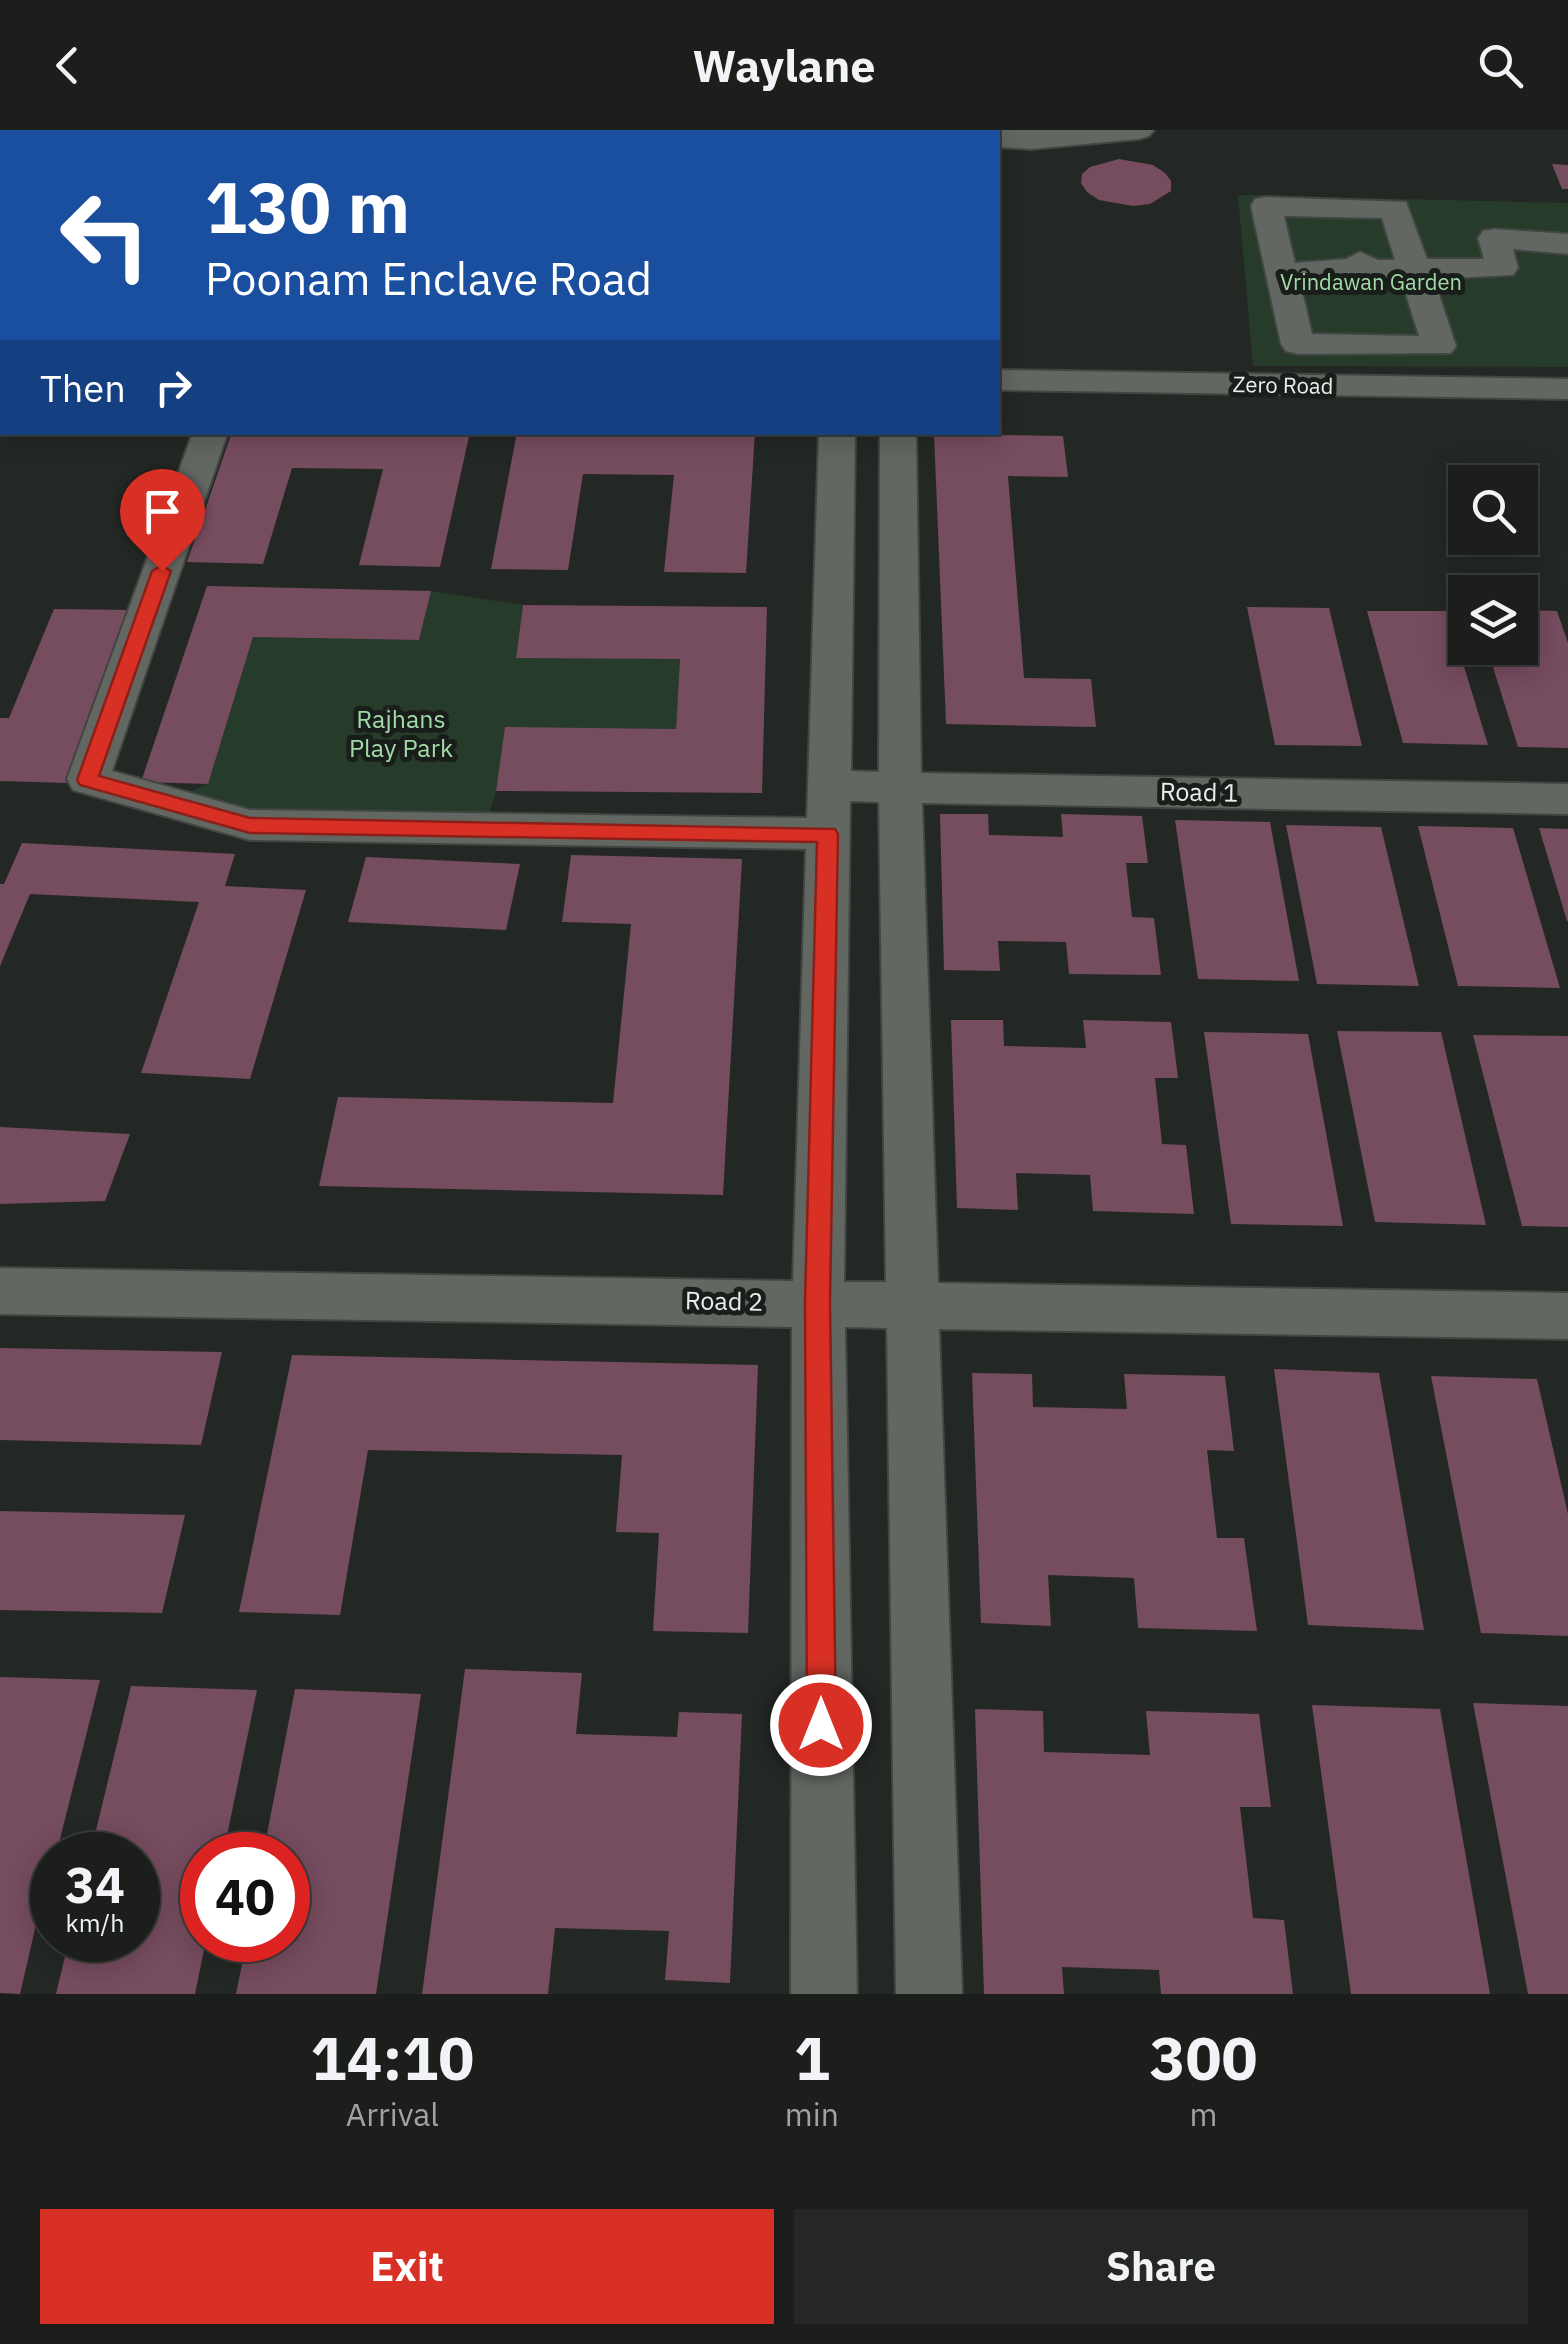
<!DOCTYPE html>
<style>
body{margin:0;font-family:"IBM Plex Sans",sans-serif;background:#242724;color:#f1f3f6;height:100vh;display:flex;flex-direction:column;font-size:38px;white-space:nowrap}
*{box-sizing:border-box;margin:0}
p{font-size:32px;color:#a0a2a3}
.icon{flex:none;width:55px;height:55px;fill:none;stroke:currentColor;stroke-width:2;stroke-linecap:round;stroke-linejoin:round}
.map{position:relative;height:1864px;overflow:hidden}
.side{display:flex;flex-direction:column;background:#1b1e1b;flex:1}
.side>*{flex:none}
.banner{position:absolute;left:0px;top:0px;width:1000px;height:305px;box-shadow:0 5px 25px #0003,0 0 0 2px #393c3a;background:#1a4fa0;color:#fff;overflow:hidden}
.tools{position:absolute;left:1448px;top:335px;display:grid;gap:20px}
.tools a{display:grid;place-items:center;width:90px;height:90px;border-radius:0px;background:#1b1e1b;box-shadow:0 5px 25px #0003,0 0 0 2px #393c3a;font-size:50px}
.speed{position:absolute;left:30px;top:1702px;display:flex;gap:20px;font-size:50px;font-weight:700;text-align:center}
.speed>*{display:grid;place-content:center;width:130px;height:130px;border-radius:50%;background:#1b1e1b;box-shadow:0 5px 25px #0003,0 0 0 2px #393c3a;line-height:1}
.speed small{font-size:25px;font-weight:400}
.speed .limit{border:15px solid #d22;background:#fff;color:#111}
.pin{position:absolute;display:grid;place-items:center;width:85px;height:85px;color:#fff;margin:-102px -42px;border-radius:50% 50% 50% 0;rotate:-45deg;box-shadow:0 0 10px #0007}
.pin .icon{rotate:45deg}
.me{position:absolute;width:110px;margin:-55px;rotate:0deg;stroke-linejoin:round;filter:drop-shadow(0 0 8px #0008)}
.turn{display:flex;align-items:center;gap:35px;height:210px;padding:0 40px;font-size:45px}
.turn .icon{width:130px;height:130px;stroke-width:2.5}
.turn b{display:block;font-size:70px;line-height:85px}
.then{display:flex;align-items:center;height:95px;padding:0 40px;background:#0003;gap:20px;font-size:38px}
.eta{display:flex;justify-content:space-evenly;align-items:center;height:170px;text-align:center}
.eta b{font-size:60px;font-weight:700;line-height:70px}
.primary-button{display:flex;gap:20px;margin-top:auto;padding:20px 40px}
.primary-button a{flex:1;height:115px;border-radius:0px;background:#d93025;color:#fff;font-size:40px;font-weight:700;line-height:115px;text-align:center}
.primary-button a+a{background:#242724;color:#f1f3f6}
header{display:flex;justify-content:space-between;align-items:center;height:130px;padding:0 40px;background:#1b1e1b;font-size:45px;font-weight:700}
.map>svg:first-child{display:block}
.green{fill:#263b29}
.building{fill:#764c5f}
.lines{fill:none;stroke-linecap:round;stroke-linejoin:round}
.minor-casing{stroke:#424642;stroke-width:4}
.minor{fill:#626762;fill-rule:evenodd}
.route{fill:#d93025;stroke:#8d1f18;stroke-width:2.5}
.labels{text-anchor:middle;stroke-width:10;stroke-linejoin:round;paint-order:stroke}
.far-park-label{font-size:22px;fill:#a1daa7;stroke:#1a1e1b}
.far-street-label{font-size:22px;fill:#ebeeeb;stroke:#1a1e1b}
.park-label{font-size:25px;fill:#a1daa7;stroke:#1a1e1b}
.street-label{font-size:25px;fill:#ebeeeb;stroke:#1a1e1b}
</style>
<header><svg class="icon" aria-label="back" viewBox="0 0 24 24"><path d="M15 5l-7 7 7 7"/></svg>Waylane<svg class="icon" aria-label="search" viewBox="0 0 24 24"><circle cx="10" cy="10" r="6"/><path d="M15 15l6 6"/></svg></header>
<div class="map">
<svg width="1568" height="1864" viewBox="0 0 1568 1864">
<rect width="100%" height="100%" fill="#242824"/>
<path class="green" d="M1238,65L1568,73V237L1253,236Z
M431,461L523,475L516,527L680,529L676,599L505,598L496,661L485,699L169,674L208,653L253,507L419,510Z"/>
<path class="building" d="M1119,29L1153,35L1165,43L1171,51V61L1150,74L1133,76L1099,70L1087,62L1081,53L1082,44L1090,37Z
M1552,34L1568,35V59H1562Z
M232,302H470L440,437L359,435L383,339L292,338L263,434L187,432Z
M517,302H755L746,443L664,442L674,345L583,344L568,440L491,439Z
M934,304L1063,306L1068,347L1008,346L1024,548L1091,549L1096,597L946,594Z
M207,456L431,461L419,510L253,507L208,654L141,652Z
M523,475L767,477L762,663L496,661L505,597L676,599L680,529L516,528Z
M1247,477L1329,478L1362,616L1275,615Z
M54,479L132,480L68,653L0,651V588H9Z
M1520,480L1557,481L1568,513V618L1518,617L1487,518H1520Z
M1367,481H1447L1488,615L1403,613Z
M940,684H988L989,705L1063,707L1061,684L1142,686L1148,733H1126L1132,787L1154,788L1161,845L1069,844L1066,812L998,811L1000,841L944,840Z
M1175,690L1270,692L1299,851L1198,849Z
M1286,695L1381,697L1419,856L1317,854Z
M1418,696L1513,698L1560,858L1458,856Z
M1539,698L1568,699V791H1567Z
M22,713L235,724L225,756L306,760L250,949L141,943L199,772L30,764L0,836V754H4Z
M571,725L742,729L723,1065L319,1056L338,967L613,973L631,794L562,792Z
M366,727L520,734L506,800L348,792Z
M951,890H1003L1004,916L1086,918L1083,890L1171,892L1178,948H1155L1162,1014L1186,1015L1194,1084L1093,1081L1090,1045L1016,1043L1018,1080L957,1078Z
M1337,901L1441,902L1486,1095L1375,1092Z
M1204,902L1308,904L1343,1096L1231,1094Z
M1473,905L1568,906V1097L1522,1096Z
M0,997L130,1004L105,1071L0,1074Z
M0,1218L222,1222L201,1315L0,1310Z
M292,1225L758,1235L748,1503L653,1501L659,1403L616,1402L622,1325L368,1320L340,1485L239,1482Z
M1274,1239L1379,1243L1424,1500L1308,1495Z
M972,1243L1032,1244L1033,1277L1127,1279L1124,1244L1225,1246L1234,1321L1207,1320L1217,1408H1244L1257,1501L1138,1498L1134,1448L1048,1445L1051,1496L981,1493Z
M1431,1246L1537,1249L1568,1384V1506L1481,1503Z
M0,1381L185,1385L162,1483L0,1480Z
M465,1539L582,1543L576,1604L677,1607L679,1582L742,1584L730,1853L665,1850L669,1801L555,1798L548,1864H422Z
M0,1547L100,1550L56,1725H52L20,1864L0,1863Z
M131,1556L257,1560L223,1725H202V1810H206L195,1864H56L69,1810H138V1725H90Z
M295,1559L421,1564L376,1864H236L247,1810H288V1725H263Z
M1473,1573L1568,1576V1864H1528Z
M1312,1575L1440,1579L1490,1864H1351Z
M975,1579L1043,1581L1044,1622L1150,1625L1146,1581L1259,1584L1271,1677H1240L1253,1788L1284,1790L1293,1864H1161L1159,1840L1062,1837L1064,1864H984Z"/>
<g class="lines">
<defs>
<path id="minor" d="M82,0H112V2H83Z
M837,0H885L887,2H836Z
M994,0H1154L1149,6L1139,9L1031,19L998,17V2H987Z
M1266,67L1406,72L1427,129H1484L1478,108L1483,101L1494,99L1568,104V124L1513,119L1518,138L1513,145L1434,149L1456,216L1451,223L1298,224L1286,221L1281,214L1251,76L1255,69ZM1284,86L1382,88L1395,130H1378L1360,122L1346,129L1295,133ZM1299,148L1334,149L1339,156C1356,160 1374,166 1386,149H1401L1419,206L1312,204Z
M0,218H2V239H0Z
M998,240L1568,249V269L998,260Z
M0,256H2V276H0Z
M193,302H228L112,641L250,680L807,688L819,302H855L851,641L879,642L880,302H916L921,643L1568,654V684L922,673L938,1153L1568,1163V1209L939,1199L962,1864H896L887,1198L845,1197L857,1864H791L792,1197L0,1184V1138L793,1151L806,719L250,710L73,660L67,649ZM850,671L879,672L886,1152H844Z"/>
</defs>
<use href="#minor" class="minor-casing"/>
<use href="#minor" class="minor"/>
</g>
<path class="route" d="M162,435L171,441L99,646L250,688L835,699L838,704L830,1172L836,1595L831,1605L821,1609L811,1605L807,1595L805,1172L817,712L250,703L80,655L77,650L152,441Z"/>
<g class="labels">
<g class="far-park-label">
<text x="1371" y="160">Vrindawan Garden</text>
</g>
<g class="far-street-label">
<text transform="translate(1283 255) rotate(1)" y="8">Zero Road</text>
</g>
<g class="park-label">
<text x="401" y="598">Rajhans<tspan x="401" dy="29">Play Park</tspan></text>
</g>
<g class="street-label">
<text transform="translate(1199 662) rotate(1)" y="9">Road 1</text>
<text transform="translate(724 1171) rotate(1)" y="9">Road 2</text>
</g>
</g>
</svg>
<div class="tools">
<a><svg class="icon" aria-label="search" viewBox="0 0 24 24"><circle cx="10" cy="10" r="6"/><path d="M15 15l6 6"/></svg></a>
<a><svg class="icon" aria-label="layers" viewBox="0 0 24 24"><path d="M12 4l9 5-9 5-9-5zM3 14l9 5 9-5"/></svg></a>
</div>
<div class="speed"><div>34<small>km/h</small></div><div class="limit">40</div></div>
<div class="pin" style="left:162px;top:441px;background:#d93025"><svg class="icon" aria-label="arrive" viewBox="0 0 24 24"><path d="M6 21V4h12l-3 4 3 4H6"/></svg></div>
<svg class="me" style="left:821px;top:1595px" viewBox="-20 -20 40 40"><circle r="17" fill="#d93025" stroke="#fff" stroke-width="3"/><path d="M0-11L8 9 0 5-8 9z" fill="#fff"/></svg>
<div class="banner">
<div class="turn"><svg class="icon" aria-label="left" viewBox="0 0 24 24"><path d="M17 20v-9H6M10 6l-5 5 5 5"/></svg><div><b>130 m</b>Poonam Enclave Road</div></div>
<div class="then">Then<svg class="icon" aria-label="right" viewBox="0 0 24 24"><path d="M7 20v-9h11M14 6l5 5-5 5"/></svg></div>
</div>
</div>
<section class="side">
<div class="eta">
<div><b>14:10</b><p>Arrival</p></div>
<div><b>1</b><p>min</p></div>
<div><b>300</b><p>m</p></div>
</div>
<div class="primary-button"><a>Exit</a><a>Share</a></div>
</section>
